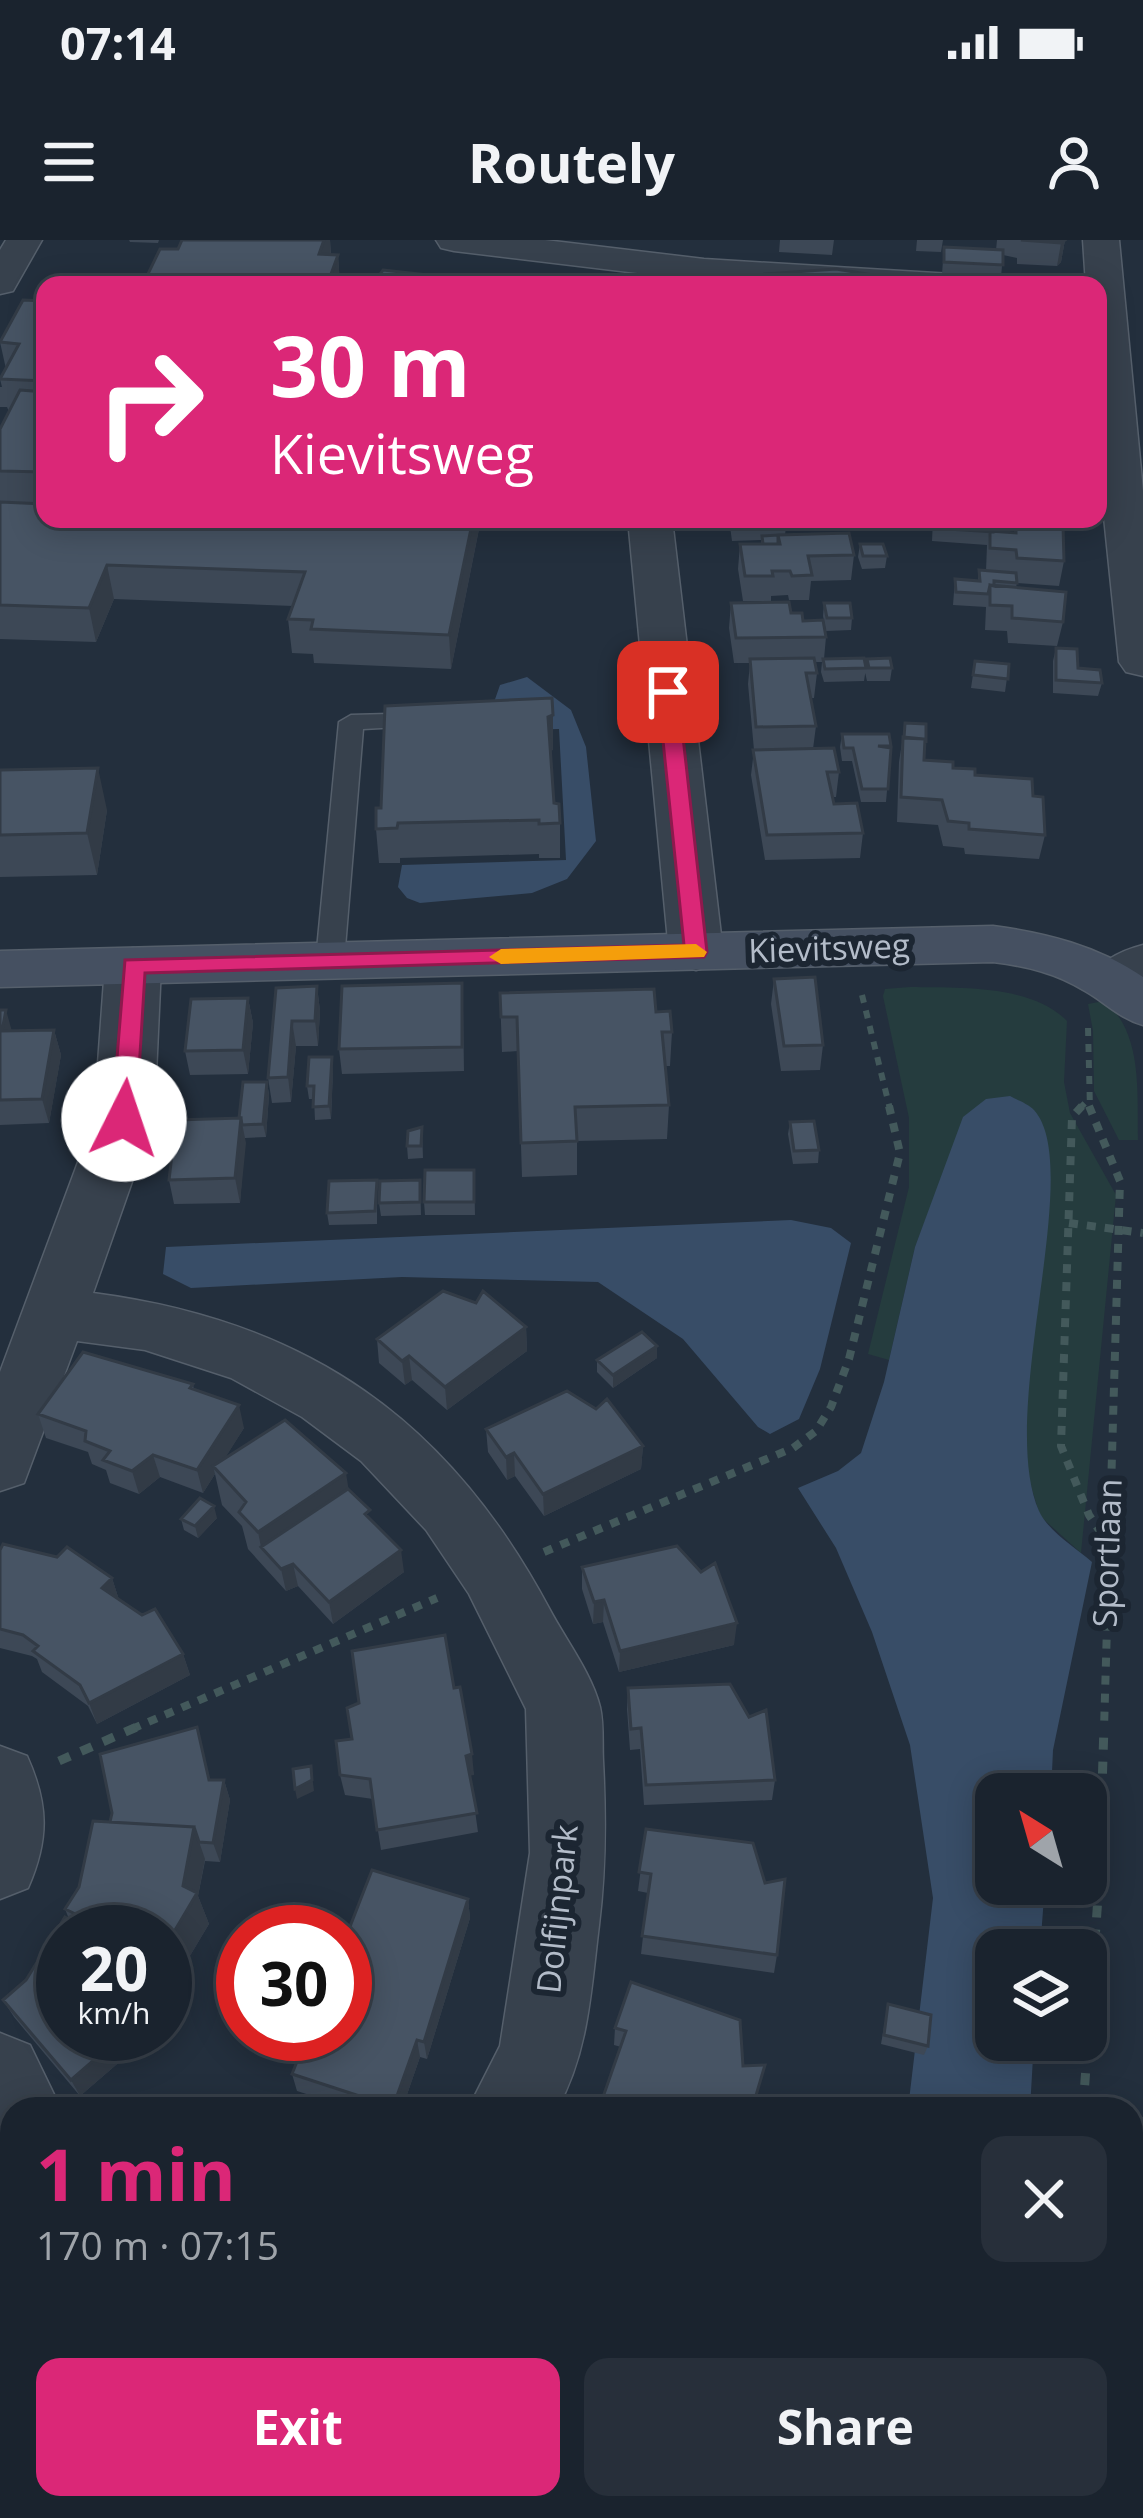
<!DOCTYPE html>
<meta charset="utf-8">
<style>
body{margin:0;font-family:"Open Sans",sans-serif;background:#272f3a;color:#f1f3f6;height:100vh;display:flex;flex-direction:column;font-size:45px;white-space:nowrap}
*{box-sizing:border-box;margin:0}
p{font-size:39px;color:#9fa4aa}
.icon{flex:none;width:66px;height:66px;fill:none;stroke:currentColor;stroke-width:2;stroke-linecap:round;stroke-linejoin:round}
.map{position:relative;flex:1;overflow:hidden}
.details{position:absolute;left:0px;top:1857px;width:1143px;height:423px;display:flex;flex-direction:column;background:#1a232e;border-radius:36px 36px 0 0;box-shadow:0 6px 30px #0003,0 0 0 3px #38404a}
.details>*{flex:none}
.top-card{position:absolute;left:36px;top:36px;width:1071px;height:252px;border-radius:24px;box-shadow:0 6px 30px #0003,0 0 0 3px #38404a;background:#db2777;color:#fff;overflow:hidden}
.needle{width:78px;rotate:323deg}
.fabs{position:absolute;left:975px;top:1533px;display:grid;gap:24px}
.fabs a{display:grid;place-items:center;width:132px;height:132px;border-radius:24px;background:#1a232e;box-shadow:0 6px 30px #0003,0 0 0 3px #38404a;font-size:60px}
.speed{position:absolute;left:36px;top:1665px;display:flex;gap:24px;font-size:60px;font-weight:700;text-align:center}
.speed>*{display:grid;place-content:center;width:156px;height:156px;border-radius:50%;background:#1a232e;box-shadow:0 6px 30px #0003,0 0 0 3px #38404a;line-height:1}
.speed small{font-size:30px;font-weight:400}
.speed .limit{border:18px solid #d22;background:#fff;color:#111}
.pin{position:absolute;display:grid;place-items:center;width:102px;height:102px;color:#fff;margin:-51px;border-radius:24px;box-shadow:0 6px 18px #0006}
.me{position:absolute;width:132px;margin:-66px;rotate:4deg;stroke-linejoin:round;filter:drop-shadow(0 0 9px #0008)}
.turn{display:flex;align-items:center;gap:42px;height:252px;padding:0 36px;font-size:54px}
.turn .icon{width:156px;height:156px;stroke-width:2.5}
.turn b{display:block;font-size:84px;line-height:102px}
.round{display:grid;place-items:center;flex:none;width:126px;height:126px;border-radius:24px;background:#272f3a}
.head{display:flex;align-items:center;justify-content:space-between;height:204px;padding:0 36px}
h1{font-size:72px;font-weight:700;line-height:90px;color:#db2777}
.cta{display:flex;gap:24px;margin-top:auto;padding:24px 36px}
.cta a{flex:1;height:138px;border-radius:24px;background:#db2777;color:#fff;font-size:48px;font-weight:700;line-height:138px;text-align:center}
.cta a+a{background:#272f3a;color:#f1f3f6}
.status{display:flex;justify-content:space-between;align-items:center;height:84px;padding:0 60px;background:#1a232e;direction:ltr}
.status svg{height:33px;fill:currentColor}
header{display:flex;justify-content:space-between;align-items:center;height:156px;padding:0 36px;background:#1a232e;font-size:54px;font-weight:700}
.map>svg:first-child{display:block}
.green{fill:#253c3e}
.water{fill:#384d67}
.lines{fill:none;stroke-linecap:round;stroke-linejoin:round}
.lane-casing{stroke:#555f6b;stroke-width:3}
.street-casing{stroke:#555f6b;stroke-width:3}
.secondary-casing{stroke:#555f6b;stroke-width:3}
.path-far2{stroke:#43595b;stroke-width:6;stroke-dasharray:8 8;stroke-linecap:butt}
.path-far1{stroke:#43595b;stroke-width:8;stroke-dasharray:9 9;stroke-linecap:butt}
.path{stroke:#43595b;stroke-width:9;stroke-dasharray:12 12;stroke-linecap:butt}
.lane{fill:#37414d;fill-rule:evenodd}
.street{fill:#37414d;fill-rule:evenodd}
.secondary{fill:#455061;fill-rule:evenodd}
.wall{fill:#3d4856}
.shaded-wall{fill:#323b46}
.building{fill:#475464;stroke:#323b46;stroke-width:3}
.route{fill:#db2777;stroke:#8e194d;stroke-width:3}
.slow{fill:#f59e0b}
.labels{text-anchor:middle;stroke-width:12;stroke-linejoin:round;paint-order:stroke}
.street-label{font-size:33px;fill:#b3bcc9;stroke:#1c2632}
</style>
<div class="status"><b>07:14</b><svg viewBox="0 0 49 12"><path d="M0 12V9h3v3zM5 12V6h3v6zM10 12V3h3v9zM15 12V0h3v12zM26 1h20v11H26zM47 4h2v5h-2z"/></svg></div>
<header><svg class="icon" aria-label="menu" viewBox="0 0 24 24"><path d="M4 6h16M4 12h16M4 18h16"/></svg>Routely<svg class="icon" aria-label="person" viewBox="0 0 24 24"><circle cx="12" cy="8" r="4"/><path d="M4 21q1-7 8-7t8 7"/></svg></header>
<div class="map">
<svg width="1143" height="2278" viewBox="0 0 1143 2278">
<rect width="100%" height="100%" fill="#232f3d"/>
<path class="green" d="M910,747C957,748 1032,744 1067,781L1064,842L1070,873L1116,955L1081,1313L1040,1276L1027,1233L1026,1157L949,920L915,1007L889,1120L868,1114L909,947V878L883,756L885,749Z
M1104,761C1143,792 1137,852 1138,900H1119L1094,851L1093,791L1088,764Z
M0,2223L12,2226V2268H203L248,2278H0Z"/>
<path class="water" d="M527,437L571,470L586,507L596,601L567,639L532,653L420,663L407,658L398,647L402,625L566,620L559,489L484,491L500,445Z
M1010,856C1017,860 1028,864 1034,870C1086,928 996,1173 1039,1271C1047,1290 1076,1308 1092,1322L1053,1510L1051,1554H996V1644H1045L1040,1710H996V1800H1034L1030,1869H908L933,1658L910,1505L872,1392L836,1308L798,1248L838,1231L861,1213L884,1142L915,1007L963,877L986,859Z
M791,980L831,988L851,1003L820,1129L799,1179L770,1194L758,1187L683,1099L598,1042L402,1037L191,1048L163,1034L166,1007Z"/>
<g class="lines">
<defs>
<path id="lane" d="M427,473L439,480L436,485L363,489L344,720L330,729L320,726L316,720L339,482L351,475Z"/>
<path id="street" d="M6,0H42L13,51L0,54V10Z
M436,0H545L704,19L952,34L965,37L971,45L704,41L454,11L441,8Z
M1083,0H1119L1143,251V436L1126,432L1119,422L1098,219V45H1086Z
M628,279H672L723,712L715,725L696,730L677,725L669,712Z
M1143,705V749L1115,759L1095,754L1087,741C1100,721 1120,711 1143,705Z
M133,708L153,713L161,726L154,879L93,1053C308,1081 449,1180 550,1370C566,1400 592,1434 600,1467C604,1484 602,1504 603,1521C606,1578 606,1629 599,1685C591,1749 589,1811 557,1869H468L500,1806L530,1613L526,1469L469,1354L426,1290L361,1221L302,1177L231,1138L145,1110L77,1101L24,1243L0,1251V1132L94,879L105,726L113,713Z
M0,1506L27,1516C49,1565 49,1600 28,1648L0,1659Z
M0,1793L30,1805L61,1869H12V1909L0,1904Z"/>
<path id="secondary" d="M993,686C1046,693 1098,706 1143,737V785C1119,778 1106,763 1085,751C1056,733 1026,726 993,722L0,747V711Z
M1143,1879V2178L1131,2183V1884Z
M1131,2223L1143,2228V2278H1075L1076,2268H1131Z"/>
</defs>
<use href="#lane" class="lane-casing"/>
<use href="#street" class="street-casing"/>
<use href="#secondary" class="secondary-casing"/>
<path class="path-far2" d="M862,755L890,869
M1088,788L1090,869
M1079,869L1087,861"/>
<path class="path-far1" d="M1082,866L1072,877L1061,1206L1089,1275L1105,1299
M1089,866L1120,941L1104,1489
M1069,983L1143,993
M544,1312L793,1208L816,1191L831,1167L849,1119L900,913L889,866
M132,1489L437,1358"/>
<path class="path" d="M59,1521L139,1486
M1083,1869L1099,1643L1104,1486"/>
<use href="#lane" class="lane"/>
<use href="#street" class="street"/>
<use href="#secondary" class="secondary"/>
</g>
<path class="wall" d="M129,0H159L158,3L130,2Z
M182,0H330L331,15H338L340,45H145V40L178,9Z
M780,0H834L832,15L779,12Z
M917,0H943L941,12L916,11Z
M997,0H1065L1061,22L1057,26L1017,24V18L1003,15L1001,37L942,34L944,7L996,10Z
M45,61V279H481L451,429L314,423L313,414L292,413L288,379L293,366L114,359L96,402L0,399V189L9,172L7,167H0V147H2L0,139L6,129L0,102Z
M729,279H787L785,295L854,315L851,340L811,341L809,360H789L788,355L771,356V361H743L738,329L740,304H761V300L732,301Z
M933,279H993V291L1014,293L1015,285H996L995,279H1059L1064,321L1059,346L1017,343L1016,347L1063,382L1057,406L1008,403L1007,391L985,390L986,367L953,365L955,339L978,340L979,330L986,331L987,305L932,301Z
M860,304L887,316L885,328L862,329L858,317Z
M731,363L791,373L826,397L824,419L866,428L864,441L824,442L821,432L822,422H815L817,433L814,458H811L816,486L813,509L839,532L836,557H832L834,564L863,593L860,618L765,620L751,535L754,510L748,444L750,423H734L729,388Z
M824,363L852,378L851,390L826,391L823,376Z
M1056,408L1078,428L1102,443L1098,456L1053,453V421Z
M867,419L892,428L890,441H867L865,432Z
M975,421L1009,424L1005,452L971,448Z
M905,483L924,520L953,528L1033,556L1045,595L1039,619L965,614L964,608L943,606L938,585L897,582L899,522Z
M842,494L891,506L886,562H861L852,521H842L840,507Z
M553,510L551,511L554,563L560,583V618H539V614L400,618V623H379L376,589L381,568Z
M0,530L107,570L97,635L0,637Z
M774,739L823,805L820,830L781,831L771,764Z
M317,746L320,771L318,806H296L291,862L272,863L268,838L276,748Z
M500,753L656,772L672,792L670,826H665L669,865L667,899L577,901V935L522,937L518,811L502,812Z
M248,758L253,783L248,834L190,835L185,811Z
M463,768L464,831L342,834L339,809Z
M0,770L12,791L54,790L61,815L49,883L0,885Z
M333,830L331,879L315,880L314,859H309L307,846Z
M267,842L269,855L266,897L245,898L240,963L174,964L169,940L239,878Z
M790,882L819,910L818,923L793,924L788,894Z
M422,887L423,918L408,919L407,906Z
M474,930L475,975H425L424,962Z
M377,940V984L329,985L327,973Z
M420,940L421,975L381,976L379,963Z
M526,1087L527,1111L447,1170L412,1140L405,1145L379,1123L377,1099Z
M657,1118L613,1148L597,1132V1120Z
M193,1144L194,1150L244,1188L224,1219L348,1249L371,1280L404,1332L333,1384L298,1346L286,1351L248,1309L242,1286L222,1265L215,1234L203,1253L160,1237L139,1254L110,1243L106,1230L92,1224L88,1212L46,1198L38,1174Z
M486,1189L643,1206L641,1229L544,1276L515,1236L507,1240L488,1212Z
M217,1278L198,1298L184,1290L181,1279Z
M0,1310L112,1338L119,1360L183,1414L190,1435L97,1484L88,1466L42,1432L37,1419L32,1416L0,1408Z
M582,1327L734,1405L619,1432L603,1382L593,1384L582,1349Z
M454,1448L474,1535H470L478,1592L381,1610L373,1559L345,1555L340,1535L352,1499Z
M628,1448L775,1540L772,1560L644,1565L640,1509L630,1510L627,1469Z
M197,1487L210,1540H224L230,1560L220,1622L205,1621L198,1656L209,1684L173,1744L165,1740V1692H63V1794H132L138,1806L80,1856L14,1777L3,1760L26,1740L69,1679L65,1669L79,1647L110,1582Z
M646,1589L777,1715L774,1733L641,1714L648,1653L638,1651Z
M468,1659L470,1678L427,1819L420,1817L402,1869H353L297,1851L292,1834L349,1689Z
M888,1764L928,1806L924,1815L881,1804Z
M615,1788L743,1826L765,1825L753,1869H602L603,1857L621,1807L614,1805Z"/>
<path class="shaded-wall" d="M324,0H330L331,18L319,14Z
M1065,0L1061,22L1057,26L1061,3Z
M338,15L340,45H327Z
M473,279H481L451,429L449,395Z
M107,325L114,359L96,402L89,368Z
M553,475V510L549,511L548,477Z
M98,528L107,570L97,635L87,593Z
M317,746L320,771L318,806L315,781Z
M248,758L253,783L248,834L243,810Z
M6,770L13,795L2,791Z
M292,781L296,806L291,862L288,837Z
M54,790L61,815L49,883L42,859Z
M332,817L333,830L331,879L329,866Z
M267,842L269,855L266,897L263,884Z
M241,878L246,903L240,963L235,938Z
M526,1087L527,1111L447,1170L445,1147Z
M657,1106V1118L613,1148V1135Z
M409,1116L412,1140L405,1145L402,1121Z
M239,1165L244,1188L217,1231L213,1226L215,1234L203,1253L197,1230Z
M643,1206L641,1229L544,1276L543,1254Z
M514,1213L515,1236L507,1240L506,1217Z
M153,1215L160,1237L139,1254L132,1231Z
M346,1233L352,1271L261,1307L258,1292Z
M214,1266L217,1278L198,1298L195,1286Z
M401,1310L404,1332L333,1384L329,1362Z
M293,1324L298,1346L286,1351L281,1329Z
M112,1338L119,1360L102,1348Z
M604,1360L603,1382L593,1384L594,1362Z
M737,1383L734,1405L619,1432L620,1411Z
M183,1414L190,1435L97,1484L89,1463Z
M472,1514L474,1535L468,1536L466,1516Z
M311,1526L314,1551L297,1559L295,1549Z
M224,1540L230,1560L220,1622L213,1603Z
M194,1587L205,1619L198,1656L209,1684L173,1744L165,1725V1707L183,1646Z
M468,1659L470,1678L427,1819L424,1802Z
M124,1794H132L138,1806L80,1856L71,1840Z
M417,1800L420,1817L402,1869H394Z"/>
<path class="building" d="M182,0H324L319,14L338,15L327,45H172L174,41L145,40L160,9H178Z
M1021,0H1065L1061,3Z
M944,7L1003,10V25L944,22Z
M836,29L879,36L878,45H732L734,38L739,36Z
M383,30L428,35L422,45H372Z
M23,60L45,61V141L0,139L19,104L0,102Z
M20,150L45,152V232L0,231V189Z
M0,262L45,264V279H473L449,395L311,389L313,380L288,379L305,332L107,325L89,368L0,365Z
M934,279H993V292L934,288Z
M1016,280L1063,284L1064,321L1017,318L1016,310L990,308V291L1016,293Z
M849,293L854,315L808,316L812,335L792,336L790,331H772L773,336H745L740,304H780L778,295Z
M778,295V304H763L762,296Z
M860,304H883L887,316H863Z
M979,330L1016,333L1017,343L994,341V346L990,345L988,354L956,352L955,339L980,341Z
M990,345L1066,352L1063,382L1012,378V366L990,365Z
M789,362L791,373H802L803,381L823,380L826,397L736,398L731,363Z
M824,363H850L852,378H827Z
M1056,408L1077,409L1078,428L1100,430L1102,443L1056,440Z
M814,418L817,433H806L816,486L756,487L750,419Z
M864,418L866,428L825,429L823,419Z
M890,418L892,428H869L867,419Z
M975,421L1009,424L1008,439L973,435Z
M552,458L553,475L548,477L554,563L559,564L560,583L539,584V580L398,583L397,588L376,589V568H381L385,466Z
M905,483L926,484V503L925,499L904,498Z
M842,494H889L891,506H878L891,508L888,549H862L853,508H844Z
M903,497L925,499L924,520L953,522V528L975,529V535L1032,539L1033,556L1043,557L1045,595L969,589V583L948,581L942,560L901,557Z
M834,508L839,532H827L834,564L857,563L863,593L767,595L753,510Z
M98,528L87,593L0,595V530Z
M815,737L823,805L784,806L774,739Z
M462,743V807L339,809L342,746Z
M317,746L315,781H292L288,837L268,838L276,748Z
M654,749L656,772L670,771L672,792H662L669,865L575,867L577,901L521,903L517,777H501L500,753Z
M248,758L243,810L185,811L191,759Z
M0,770H6L2,791L54,790L42,859L0,860Z
M309,817H332L329,866L313,867L314,846H307Z
M243,842H267L263,884L242,885L241,878H239Z
M241,878L235,938L169,940L176,880Z
M814,881L819,910L794,911L790,882Z
M422,887L421,906H407L408,891Z
M425,930H474V962H424Z
M377,940L375,971L327,973L329,941Z
M420,940V962L379,963L380,941Z
M443,1051L476,1063L483,1051L526,1087L445,1147L409,1116L402,1121L377,1099Z
M642,1092L657,1106L613,1135L597,1120Z
M83,1112L193,1144L190,1148L239,1165L197,1230L153,1215L132,1231L103,1220L110,1211L85,1201L86,1191L38,1174Z
M567,1151L596,1169L607,1159L643,1206L543,1254L514,1213L506,1217L486,1189Z
M285,1180L346,1233L258,1292L239,1272L246,1262L213,1226Z
M348,1249L370,1270L365,1274L401,1310L329,1362L293,1324L281,1329L261,1307Z
M200,1258L214,1266L195,1286L181,1279Z
M3,1304L57,1317L67,1307L112,1338L102,1348L142,1375L155,1369L183,1414L89,1463L80,1445L33,1411L38,1406L23,1395L0,1389V1310Z
M677,1306L701,1332L715,1323L737,1383L620,1411L604,1360L594,1362L582,1327Z
M445,1395L454,1448L460,1447L466,1480L472,1514L466,1516L477,1573L377,1590L370,1539L340,1535L336,1501L352,1499L347,1468L359,1463L352,1411Z
M730,1444L749,1477L766,1470L775,1540L646,1545L641,1488L631,1489L628,1448Z
M197,1487L209,1540H224L213,1603L199,1602L194,1587L110,1582L112,1573L100,1514Z
M311,1526L312,1540L295,1549L293,1529Z
M93,1581L194,1587L183,1646L197,1653L165,1707V1692H113L65,1669L79,1647Z
M646,1589L753,1603L765,1643L785,1639L777,1715L642,1696L651,1634L639,1632Z
M372,1630L468,1659L424,1802L417,1800L393,1867L292,1834L308,1794H345V1692H333L334,1690L349,1689Z
M65,1677L97,1692H63V1794H124L71,1840L3,1760L26,1740Z
M631,1742L740,1780L743,1826L765,1825L752,1869H636L603,1857L626,1791L615,1788Z
M888,1764L931,1775L928,1806L884,1795Z"/>
<path class="route" d="M668,446L678,452L707,712L704,717L145,733L136,879L124,888L115,885L112,879L125,720L684,705L658,452Z"/>
<path class="slow" d="M696,704L707,712L704,717L501,724L489,717L501,709Z"/>
<g class="labels">
<g class="street-label">
<text transform="translate(829 708) rotate(-2)" y="12">Kievitsweg</text>
<text transform="translate(1107 1313) rotate(-88)" y="12">Sportlaan</text>
<text transform="translate(557 1669) rotate(-84)" y="12">Dolfijnpark</text>
</g>
</g>
</svg>
<div class="fabs">
<a><svg class="needle" viewBox="-14 -14 28 28"><path d="M0-13l5 13h-10z" fill="#e53935"/><path d="M0 13l5-13h-10z" fill="#9fa4aa"/></svg></a>
<a><svg class="icon" aria-label="layers" viewBox="0 0 24 24"><path d="M12 4l9 5-9 5-9-5zM3 14l9 5 9-5"/></svg></a>
</div>
<div class="speed"><div>20<small>km/h</small></div><div class="limit">30</div></div>
<div class="pin" style="left:668px;top:452px;background:#d93025"><svg class="icon" aria-label="arrive" viewBox="0 0 24 24"><path d="M6 21V4h12l-3 4 3 4H6"/></svg></div>
<svg class="me" style="left:124px;top:879px" viewBox="-20 -20 40 40"><circle r="19" fill="#fff"/><path d="M0-13L10 11 0 6-10 11z" fill="#db2777"/></svg>
<div class="top-card">
<div class="turn"><svg class="icon" aria-label="right" viewBox="0 0 24 24"><path d="M7 20v-9h11M14 6l5 5-5 5"/></svg><div><b>30 m</b>Kievitsweg</div></div>
</div>
<section class="details">
<div class="head"><div><h1>1 min</h1><p>170 m · 07:15</p></div><a class="round"><svg class="icon" aria-label="close" viewBox="0 0 24 24"><path d="M6 6l12 12M18 6L6 18"/></svg></a></div>
<div class="cta"><a>Exit</a><a>Share</a></div>
</section>
</div>
